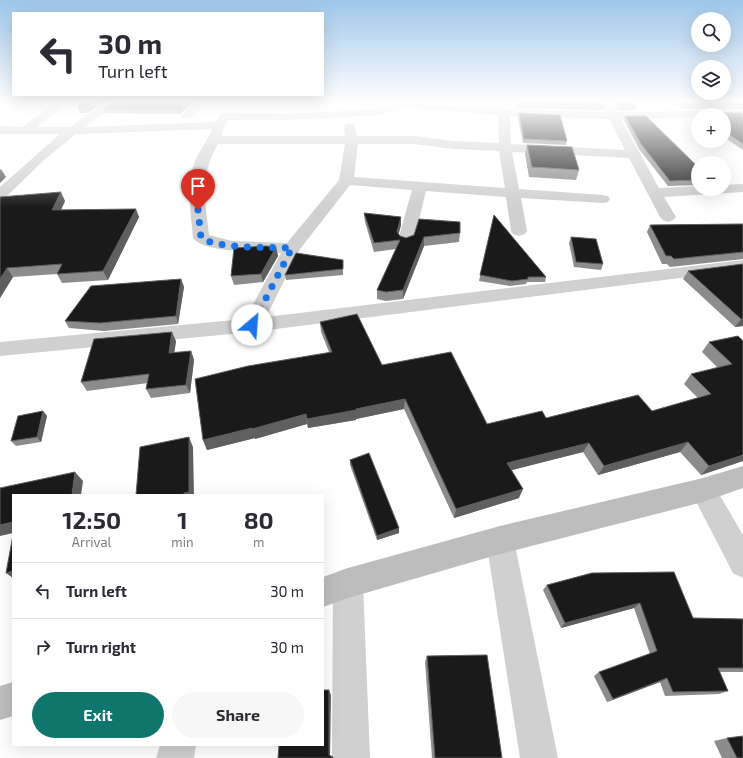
<!DOCTYPE html>
<meta charset="utf-8">
<style>
body{margin:0;font-family:"Exo 2",sans-serif;background:#f7f7f7;color:#2b2b33;height:100vh;display:flex;flex-direction:column;font-size:15px;white-space:nowrap}
*{box-sizing:border-box;margin:0}
p{font-size:13px;color:#7c7c81}
.icon{flex:none;width:22px;height:22px;fill:none;stroke:currentColor;stroke-width:2;stroke-linecap:round;stroke-linejoin:round}
.map{position:relative;flex:1;overflow:hidden}
.sheet{position:absolute;left:12px;top:494px;width:312px;height:252px;display:flex;flex-direction:column;background:#fff;border-radius:0px;box-shadow:0 4px 16px #0002}
.sheet>*{flex:none}
.guide{position:absolute;left:12px;top:12px;width:312px;height:84px;border-radius:0px;box-shadow:0 4px 16px #0002;background:#fff;color:#2b2b33;overflow:hidden}
.controls{position:absolute;left:691px;top:12px;display:grid;gap:8px}
.controls a{display:grid;place-items:center;width:40px;height:40px;border-radius:50%;background:#fff;box-shadow:0 4px 16px #0002;font-size:20px}
.pin{position:absolute;display:grid;place-items:center;width:34px;height:34px;color:#fff;margin:-41px -17px;border-radius:50% 50% 50% 0;rotate:-45deg;box-shadow:0 0 4px #0007}
.pin .icon{rotate:45deg}
.me{position:absolute;width:44px;margin:-22px;rotate:27deg;stroke-linejoin:round;filter:drop-shadow(0 0 3px #0008)}
.turn{display:flex;align-items:center;gap:14px;height:84px;padding:0 20px;font-size:18px}
.turn .icon{width:52px;height:52px;stroke-width:2.5}
.turn b{display:block;font-size:28px;line-height:34px}
.eta{display:flex;justify-content:space-evenly;align-items:center;height:68px;text-align:center}
.eta b{font-size:24px;font-weight:700;line-height:28px}
.button{display:flex;gap:8px;margin-top:auto;padding:8px 20px}
.button a{flex:1;height:46px;border-radius:24px;background:#0f766e;color:#fff;font-size:16px;font-weight:700;line-height:46px;text-align:center}
.button a+a{background:#f7f7f7;color:#2b2b33}
ul{padding:0;list-style:none}
li{display:flex;align-items:center;gap:12px;height:56px;padding:0 20px;border-top:1px solid #e1e1e2}
li div{flex:1}
li b{display:block;font-size:15px}
li em{font-style:normal}
.map>svg:first-child{display:block}
.lines{fill:none;stroke-linecap:round;stroke-linejoin:round}
.street{fill:#d0d0d0;fill-rule:evenodd}
.secondary{fill:#bdbdbd;fill-rule:evenodd}
.wall{fill:#8c8c8c}
.shaded-wall{fill:#5f5f5f}
.building{fill:#1a1a1a;stroke:#5f5f5f}
.route{stroke:#1a73e8;stroke-width:7;stroke-dasharray:0 12.6}
</style>
<div class="map">
<svg width="743" height="758" viewBox="0 0 743 758">
<rect width="100%" height="100%" fill="#fff"/>
<g class="lines">
<path class="street" d="M57,102H68L37,127H70L105,102H117L85,127L215,122L221,114L225,113L286,114L378,109L397,102L504,109L606,112L601,104L603,102H611L617,112L743,110V116L698,115V117L621,119L659,188L698,186V189H724V185L743,184V192L664,197L676,217L673,220L668,222L663,220L660,217L629,158L512,152L519,189L603,195L608,196L610,199L608,202L603,203L521,198L527,231L525,234L519,236L513,234L511,231L506,197L426,191L414,240L412,243L406,245L400,243L398,240L412,190L350,185L300,249L266,317L743,260V270L252,332L0,356V342L245,319L281,253C263,252 203,253 193,238C191,212 185,183 196,159C201,148 208,140 212,129L76,134L44,160L5,198L0,199V187L60,134H0V126L22,127ZM402,107L498,115L499,143L454,141L414,136H357L354,124H346L344,127L345,136H221L225,125L228,120H286L380,115ZM510,116L609,119L625,150L511,144ZM218,144H345L339,180L287,243L232,241L209,235C205,199 199,177 218,144ZM358,144H414L454,149L499,151L505,188L354,177Z
M195,102H206L190,118H182L180,116Z
M703,478L712,482L743,535V578L733,573L690,490L694,482Z
M500,526L510,530L514,540L558,758H520L486,540L490,530Z
M348,568L359,572L363,583L370,758H332L333,583L337,572Z
M160,745H196L194,758H156Z"/>
<path class="secondary" d="M743,466V488L703,502L500,554L348,598L323,607V577L348,568L500,526L703,478Z
M13,682V716L0,720V686Z"/>
</g>
<path class="wall" d="M79,102H103L87,113H80L78,108Z
M113,102H191V104L180,114L105,113L104,109Z
M515,102H603L605,106L603,110L516,108Z
M612,102H632L637,106L635,110H618Z
M672,102H743V109H684Z
M519,113L567,141L566,145L523,143L518,118Z
M743,113V150L724,137V115H698L699,114Z
M625,116L698,167V185L668,186L639,149L624,120Z
M527,145L579,170L576,180L529,177L525,154Z
M0,197L65,201L61,210L139,217L108,280L62,283L57,274L13,277L0,298Z
M364,213L401,217V225L398,234L400,236L406,238L460,233L459,242L424,246L403,299L386,301L377,299V290L396,249L374,252L365,222Z
M494,215L546,277L545,282H527L526,284L510,286L479,281Z
M743,224V259L670,267L667,264H662L647,232L650,225Z
M571,237L603,264L601,270L574,267L569,243Z
M276,247L278,256L263,282L234,285L231,276Z
M343,260V275L286,280L285,275Z
M743,264V326L735,327L683,279L688,271Z
M181,279L184,287L178,324L104,331L69,328L65,321Z
M320,322L382,365L487,424L546,418L652,411L698,398L684,384L691,374L718,368L702,352L709,342L738,336L743,461L701,475L680,452L598,475L583,452L512,470L519,498L454,518L404,409L356,419V420L308,428L307,424L255,439V438L207,450L203,440L329,352L321,332Z
M176,341L174,353L191,351L194,360L190,393L151,398L146,389L148,383L87,391L81,382Z
M43,411L47,416L41,442L16,446L11,441Z
M350,460L399,528V533L377,540L350,465Z
M592,573L693,618L743,619V672H719L728,691L719,694L665,696L660,682L607,702L594,676L599,672L650,654L634,608L561,628L543,590L547,585Z
M427,656L502,758H432L425,662Z
M727,738L743,758H722L714,741Z"/>
<path class="shaded-wall" d="M96,102H103L87,113L86,108Z
M188,102H191V104L180,114L178,110Z
M1,169L6,177L0,183V170Z
M61,192L65,201L57,218L52,210Z
M136,209L139,217L108,280L103,271Z
M401,217V225L397,241V232Z
M424,237V246L403,299V290Z
M276,247L278,256L263,282L261,274Z
M7,268L13,277L0,298V279Z
M181,279L184,287L178,324L176,316Z
M741,319H743V326L735,327Z
M172,332L176,341L173,362L169,353Z
M191,351L194,360L190,393L186,385Z
M405,399L404,409L356,419V420L308,428L307,419Z
M43,411L47,416L41,442L37,437Z
M306,414L307,424L255,439V438L207,450L203,440Z
M189,437L193,447L194,495H184Z
M688,442L680,452L598,475L604,466Z
M589,443L583,452L504,472L507,463Z
M743,455V461L701,475L709,466Z
M75,472L83,481L81,495H72Z
M523,489L519,498L454,518L456,509Z
M13,522V533L0,536V525Z
M399,528V533L377,540V536Z
M13,571V578L6,573Z
M640,603L634,608L561,628L565,623Z
M667,678L660,682L607,702L613,699Z
M329,690L331,695L330,758L329,755Z"/>
<path class="building" d="M79,102H96L86,108H78Z
M113,102H188L178,110L104,109Z
M517,102H603L605,106L517,104Z
M616,102H632L637,106H619Z
M680,102H743V105H686Z
M702,112L743,113V144L724,131V115H700L699,114Z
M519,113L560,115L567,141L524,139Z
M625,116H646L698,167V180L670,181L641,144Z
M527,145L572,147L579,170L532,167Z
M61,192L52,210L136,209L103,271L57,274L62,264L7,268L0,279V197Z
M364,213L401,217L397,232L400,236L406,238L414,235L419,219L460,222V233L424,237L403,290L386,292L377,290L400,240L374,243Z
M494,215L546,277H528V279L512,281L480,275Z
M743,224V252L674,259L671,256H666L650,225Z
M571,237L596,239L603,264L576,262Z
M266,246L276,247L261,274L231,276L234,248Z
M296,253L343,260V269L285,275Z
M743,264V319H741L688,271Z
M181,279L176,316L100,323L65,321L91,286Z
M357,314L382,365L451,352L487,424L542,411L546,418L638,395L652,411L711,394L691,374L732,364L709,342L738,336L743,341V455L709,466L688,442L604,466L589,443L507,463L523,489L456,509L405,399L356,409V410L307,419L306,414L252,429V428L203,440L195,379L248,366L332,352L320,322Z
M172,332L169,353L191,351L186,385L146,389L149,374L81,382L94,339Z
M43,411L37,437L11,441L18,416Z
M189,437V492L184,493V495H136L140,447Z
M369,453L399,528L377,536L350,460Z
M75,472L72,495H13V522L0,525V488Z
M13,535V571L6,573Z
M674,572L693,618L743,619V668H718L728,691L673,692L667,678L613,699L599,672L657,651L640,603L565,623L547,585L592,573Z
M487,655L502,758H435L427,656Z
M323,690H329V755L333,757V758H278L279,745H323Z
M743,736V758H737L727,738Z"/>
<linearGradient id="sky" x2="0" y2="1"><stop stop-color="#9ec6ea"/><stop offset="0.49" stop-color="#fff"/><stop offset="1" stop-color="#fff" stop-opacity="0"/></linearGradient>
<rect width="743" height="208" fill="url(#sky)"/>
<g class="lines">
<path class="route" d="M198,210L201,238C219,249 269,247 292,248L252,325"/>
</g>
</svg>
<div class="controls">
<a><svg class="icon" aria-label="search" viewBox="0 0 24 24"><circle cx="10" cy="10" r="6"/><path d="M15 15l6 6"/></svg></a>
<a><svg class="icon" aria-label="layers" viewBox="0 0 24 24"><path d="M12 4l9 5-9 5-9-5zM3 14l9 5 9-5"/></svg></a>
<a>+</a>
<a>−</a>
</div>
<div class="pin" style="left:198px;top:210px;background:#d93025"><svg class="icon" aria-label="arrive" viewBox="0 0 24 24"><path d="M6 21V4h12l-3 4 3 4H6"/></svg></div>
<svg class="me" style="left:252px;top:325px" viewBox="-20 -20 40 40"><circle r="19" fill="#fff"/><path d="M0-13L10 11 0 6-10 11z" fill="#1a73e8"/></svg>
<div class="guide">
<div class="turn"><svg class="icon" aria-label="left" viewBox="0 0 24 24"><path d="M17 20v-9H6M10 6l-5 5 5 5"/></svg><div><b>30 m</b>Turn left</div></div>
</div>
<section class="sheet">
<div class="eta">
<div><b>12:50</b><p>Arrival</p></div>
<div><b>1</b><p>min</p></div>
<div><b>80</b><p>m</p></div>
</div>
<ul>
<li><svg class="icon" aria-label="left" viewBox="0 0 24 24"><path d="M17 20v-9H6M10 6l-5 5 5 5"/></svg><div><b>Turn left</b></div><em>30 m</em></li>
<li><svg class="icon" aria-label="right" viewBox="0 0 24 24"><path d="M7 20v-9h11M14 6l5 5-5 5"/></svg><div><b>Turn right</b></div><em>30 m</em></li>
</ul>
<div class="button"><a>Exit</a><a>Share</a></div>
</section>
</div>
